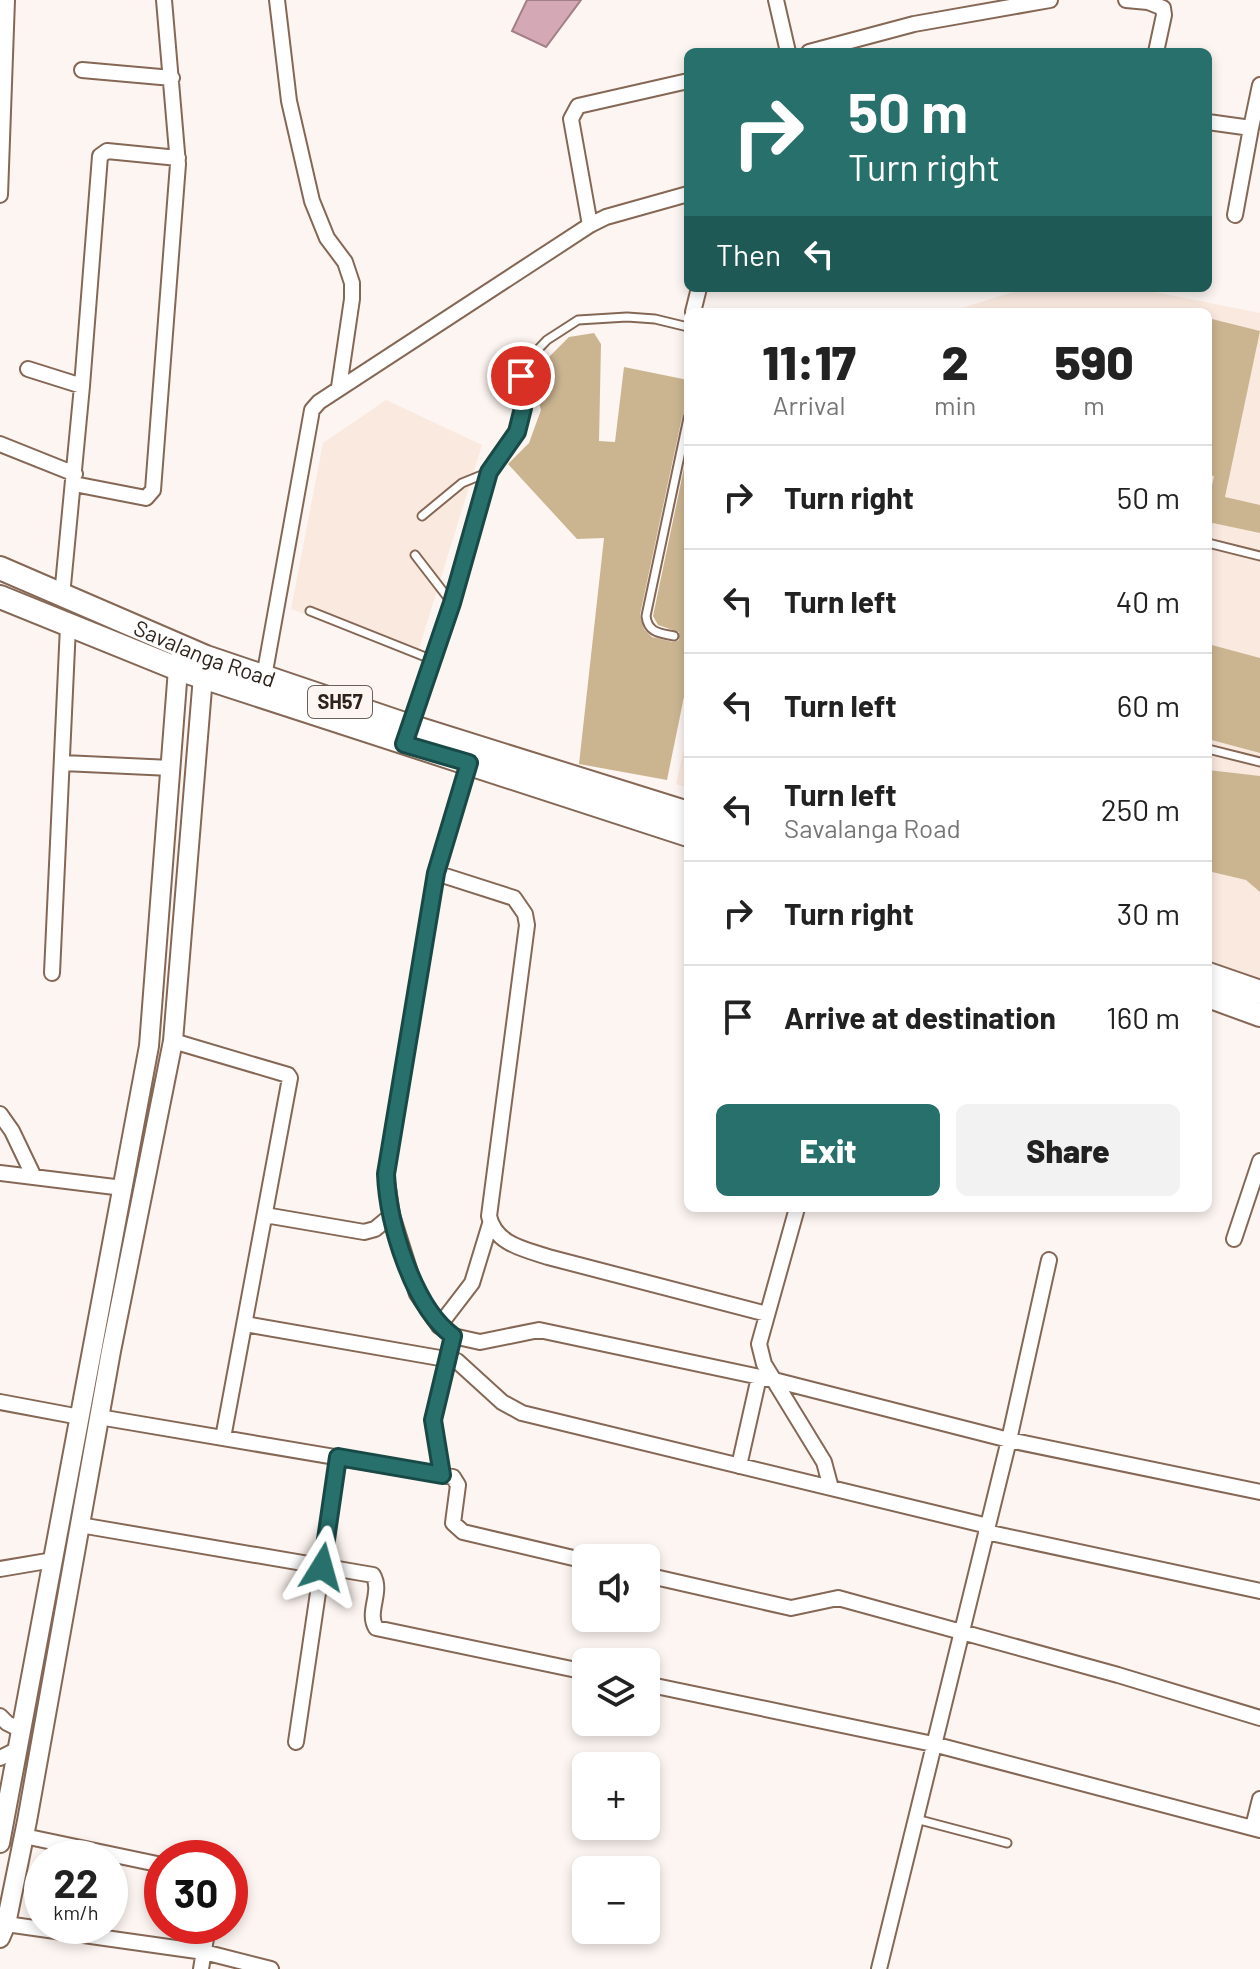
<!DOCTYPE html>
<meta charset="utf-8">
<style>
body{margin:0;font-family:Barlow,sans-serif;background:#f2f2f2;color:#222;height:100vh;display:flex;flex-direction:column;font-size:30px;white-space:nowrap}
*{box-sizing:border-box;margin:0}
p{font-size:26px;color:#767676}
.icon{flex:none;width:44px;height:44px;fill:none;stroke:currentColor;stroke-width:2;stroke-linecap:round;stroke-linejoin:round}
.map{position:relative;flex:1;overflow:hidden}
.panel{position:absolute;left:684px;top:308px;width:528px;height:904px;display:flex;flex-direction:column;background:#fff;border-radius:12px;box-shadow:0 4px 12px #0003}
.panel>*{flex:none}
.hud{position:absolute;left:684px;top:48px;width:528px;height:244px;border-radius:12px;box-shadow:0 4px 12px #0003;background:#27706b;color:#fff;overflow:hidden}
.buttons{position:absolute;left:572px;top:1544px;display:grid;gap:16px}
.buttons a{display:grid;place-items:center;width:88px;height:88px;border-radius:12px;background:#fff;box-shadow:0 4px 12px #0003;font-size:40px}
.speed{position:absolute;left:24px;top:1840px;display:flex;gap:16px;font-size:40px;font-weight:700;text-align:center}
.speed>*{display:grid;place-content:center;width:104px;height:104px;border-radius:50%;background:#fff;box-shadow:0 4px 12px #0003;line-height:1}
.speed small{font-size:20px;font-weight:400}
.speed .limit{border:12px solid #d22;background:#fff;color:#111}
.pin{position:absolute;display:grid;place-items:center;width:68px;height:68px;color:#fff;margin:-34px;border:4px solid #fff;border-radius:50%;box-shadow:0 2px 8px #0007}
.me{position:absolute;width:88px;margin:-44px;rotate:8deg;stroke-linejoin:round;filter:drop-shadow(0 0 6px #0008)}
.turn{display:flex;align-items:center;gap:28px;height:168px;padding:0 32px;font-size:36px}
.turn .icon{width:104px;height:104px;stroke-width:2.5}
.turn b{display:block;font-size:56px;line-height:68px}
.then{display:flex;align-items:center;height:76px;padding:0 32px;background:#0003;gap:16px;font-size:30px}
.eta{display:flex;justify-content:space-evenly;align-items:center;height:136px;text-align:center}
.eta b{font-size:48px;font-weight:800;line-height:56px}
.action{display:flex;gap:16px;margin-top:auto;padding:16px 32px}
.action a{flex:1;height:92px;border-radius:12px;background:#27706b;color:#fff;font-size:32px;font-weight:800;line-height:92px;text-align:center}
.action a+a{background:#f2f2f2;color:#222}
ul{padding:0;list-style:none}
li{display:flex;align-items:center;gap:24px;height:104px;padding:0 32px;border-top:2px solid #e0e0e0}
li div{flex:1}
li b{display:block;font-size:30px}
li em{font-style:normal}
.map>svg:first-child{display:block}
.built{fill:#fae9df}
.water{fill:#d4a8b5;stroke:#a28086;stroke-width:2}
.building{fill:#cbb591}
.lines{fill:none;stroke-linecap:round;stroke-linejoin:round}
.service-casing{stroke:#856755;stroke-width:11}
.minor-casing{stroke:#856755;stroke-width:18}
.tertiary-casing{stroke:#856755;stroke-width:22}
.primary-casing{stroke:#856755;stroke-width:26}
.service{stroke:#fff;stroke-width:7}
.minor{stroke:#fff;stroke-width:14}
.tertiary{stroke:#fff;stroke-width:18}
.primary{stroke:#fff;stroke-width:22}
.route-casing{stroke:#194946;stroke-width:20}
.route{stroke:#27706b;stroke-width:14}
.labels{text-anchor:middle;stroke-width:6;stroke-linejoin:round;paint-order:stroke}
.shield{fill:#fdf5f1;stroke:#6c615a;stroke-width:2}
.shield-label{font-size:20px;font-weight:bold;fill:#2e221a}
.street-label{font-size:22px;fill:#2e221a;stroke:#fdf5f1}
</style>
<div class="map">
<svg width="1260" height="1969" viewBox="0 0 1260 1969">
<rect width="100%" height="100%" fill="#fdf5f1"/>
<path class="built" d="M1025,288H1135L1260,313V980L1208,963V312H950Z
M386,400L482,445L417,655L291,609L323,443Z
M688,731V788L676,784Z"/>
<path class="water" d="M527,0H581L546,47L512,31Z"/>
<path class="building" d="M1208,318L1260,331L1225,497L1260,505V533L1208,522V505L1214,476L1208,475Z
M594,333L601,344L599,441L615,442L624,367L688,380V412L682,417L640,615L644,629L652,637L673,642L679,640V632L658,625L653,616L688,449V677L667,780L579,764L604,538L577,539L508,464L529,443L541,410L531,375L569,337Z
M1208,644L1260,658V753L1208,739Z
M1208,770L1260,776V892L1246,880L1208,871Z"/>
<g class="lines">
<defs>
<path id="service" d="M422,516L462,483L489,472
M1208,543L1260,556
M415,555L452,603
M310,611L433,660
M674,636C660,633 648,633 646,616L688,418
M411,723L452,603L489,472L517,432L523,408V365L547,340L578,320L627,317L655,319L688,327
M1208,749L1260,762
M916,1819L1007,1843"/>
<path id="minor" d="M277,0L289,101L312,201L327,238L345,262L352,283V299L339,387
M776,0L788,52
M1126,0L1148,2L1163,8L1164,15L1156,52
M809,52L914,24L1050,0
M82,70L172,78
M1208,122L1251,128L1260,85
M0,195L7,0
M1235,215L1251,128
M590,225L571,119L578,106L688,81
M693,312L699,288
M28,369L82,386
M0,444L75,474
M74,484L146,498L153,490L178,164L164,0
M62,596L82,386L100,156L107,151L178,158
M264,677L312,410L319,402L590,225L606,217L688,194
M63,763L171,768
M469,763L436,873L386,1174L392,1215L417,1294L439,1326L453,1336L480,1342L539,1330L774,1380L1009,1440L1260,1492
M436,873L514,898L525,914L527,925L489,1216C495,1244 524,1249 548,1257L767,1314
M52,973L68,626
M173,1041L288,1075L290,1078L223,1438
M0,1114L12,1131L34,1177
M0,1173L123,1188
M797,1208L759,1344L764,1364L824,1462L831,1488
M265,1215L364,1232L375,1229L392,1215
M1234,1239L1260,1161
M245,1324L457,1361L502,1402L522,1413L988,1526
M439,1326L472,1283L490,1224
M0,1402L80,1417
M99,1417L453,1477L458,1485L453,1523L463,1532L586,1561
M739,1466L759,1377
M442,1475L433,1420L453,1336
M80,1525L373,1575C383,1592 366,1612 376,1628L586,1672
M986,1532L1260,1591
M0,1569L53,1560
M646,1575L791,1608L838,1598L1118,1675L1260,1718
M646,1684L933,1744L1260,1830
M0,1716L7,1723L21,1730
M296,1742L338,1457
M0,1758L18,1749
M1253,1827L1260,1799
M24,1836L162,1865
M6,1924L204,1952L271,1969
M201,1969L208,1926
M879,1969L1009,1440L1049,1260"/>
<path id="tertiary" d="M0,1843L149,1046L178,669L182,647
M0,1938L6,1924L27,1821L111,1351L173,1041L204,664"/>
<g id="primary">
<path id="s1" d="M0,568L206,657L410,726L688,813"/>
<path d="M0,597L178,669L688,835"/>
<path d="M1208,974L1260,992"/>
<path d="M1208,996L1260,1015"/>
</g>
</defs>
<use href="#service" class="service-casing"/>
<use href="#minor" class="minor-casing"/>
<use href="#tertiary" class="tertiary-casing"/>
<use href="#primary" class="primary-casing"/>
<use href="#service" class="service"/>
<use href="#minor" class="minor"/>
<use href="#tertiary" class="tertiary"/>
<use href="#primary" class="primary"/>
</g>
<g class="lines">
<defs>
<path id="route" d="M322,1567L338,1457L442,1475L433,1420L453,1336C413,1307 388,1223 386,1174L436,873L469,763L404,744L452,603L489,472L517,432L523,408L521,376"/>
</defs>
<use href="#route" class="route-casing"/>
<use href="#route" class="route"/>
</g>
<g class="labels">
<rect class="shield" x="308" y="686" width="64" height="32" rx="6"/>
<g class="shield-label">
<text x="340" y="709">SH57</text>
</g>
<g class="street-label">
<text dy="8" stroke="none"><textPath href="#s1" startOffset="222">Savalanga Road</textPath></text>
</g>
</g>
</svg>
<div class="buttons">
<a><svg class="icon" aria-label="sound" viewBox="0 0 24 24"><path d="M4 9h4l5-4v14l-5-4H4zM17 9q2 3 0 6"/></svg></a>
<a><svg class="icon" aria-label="layers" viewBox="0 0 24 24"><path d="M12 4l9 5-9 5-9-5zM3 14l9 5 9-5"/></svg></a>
<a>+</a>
<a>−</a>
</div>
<div class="speed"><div>22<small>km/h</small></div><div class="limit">30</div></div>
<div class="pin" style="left:521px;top:376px;background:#d93025"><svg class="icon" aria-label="arrive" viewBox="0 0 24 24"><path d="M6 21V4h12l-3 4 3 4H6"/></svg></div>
<svg class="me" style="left:322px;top:1567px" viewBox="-20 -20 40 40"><path d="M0-17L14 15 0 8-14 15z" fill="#27706b" stroke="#fff" stroke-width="4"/></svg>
<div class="hud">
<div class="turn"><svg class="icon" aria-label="right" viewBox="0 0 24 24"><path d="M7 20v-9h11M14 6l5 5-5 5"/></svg><div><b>50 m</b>Turn right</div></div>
<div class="then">Then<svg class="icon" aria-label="left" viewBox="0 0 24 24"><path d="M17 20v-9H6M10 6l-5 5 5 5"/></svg></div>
</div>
<section class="panel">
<div class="eta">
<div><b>11:17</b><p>Arrival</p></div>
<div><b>2</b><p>min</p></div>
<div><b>590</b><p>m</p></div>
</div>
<ul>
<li><svg class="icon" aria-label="right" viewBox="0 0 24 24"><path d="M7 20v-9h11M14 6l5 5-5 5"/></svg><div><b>Turn right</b></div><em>50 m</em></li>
<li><svg class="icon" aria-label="left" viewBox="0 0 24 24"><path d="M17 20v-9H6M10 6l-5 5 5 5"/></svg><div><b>Turn left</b></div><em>40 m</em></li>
<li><svg class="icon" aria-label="left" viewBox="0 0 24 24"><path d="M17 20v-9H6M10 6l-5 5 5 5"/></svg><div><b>Turn left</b></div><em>60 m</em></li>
<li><svg class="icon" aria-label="left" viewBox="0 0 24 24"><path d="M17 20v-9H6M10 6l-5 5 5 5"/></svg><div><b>Turn left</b><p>Savalanga Road</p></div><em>250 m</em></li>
<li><svg class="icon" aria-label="right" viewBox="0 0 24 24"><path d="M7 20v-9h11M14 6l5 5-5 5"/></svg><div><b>Turn right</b></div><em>30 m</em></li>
<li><svg class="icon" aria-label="arrive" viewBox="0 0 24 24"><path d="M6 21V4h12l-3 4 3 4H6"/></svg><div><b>Arrive at destination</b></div><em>160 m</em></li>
</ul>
<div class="action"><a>Exit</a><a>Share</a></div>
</section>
</div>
